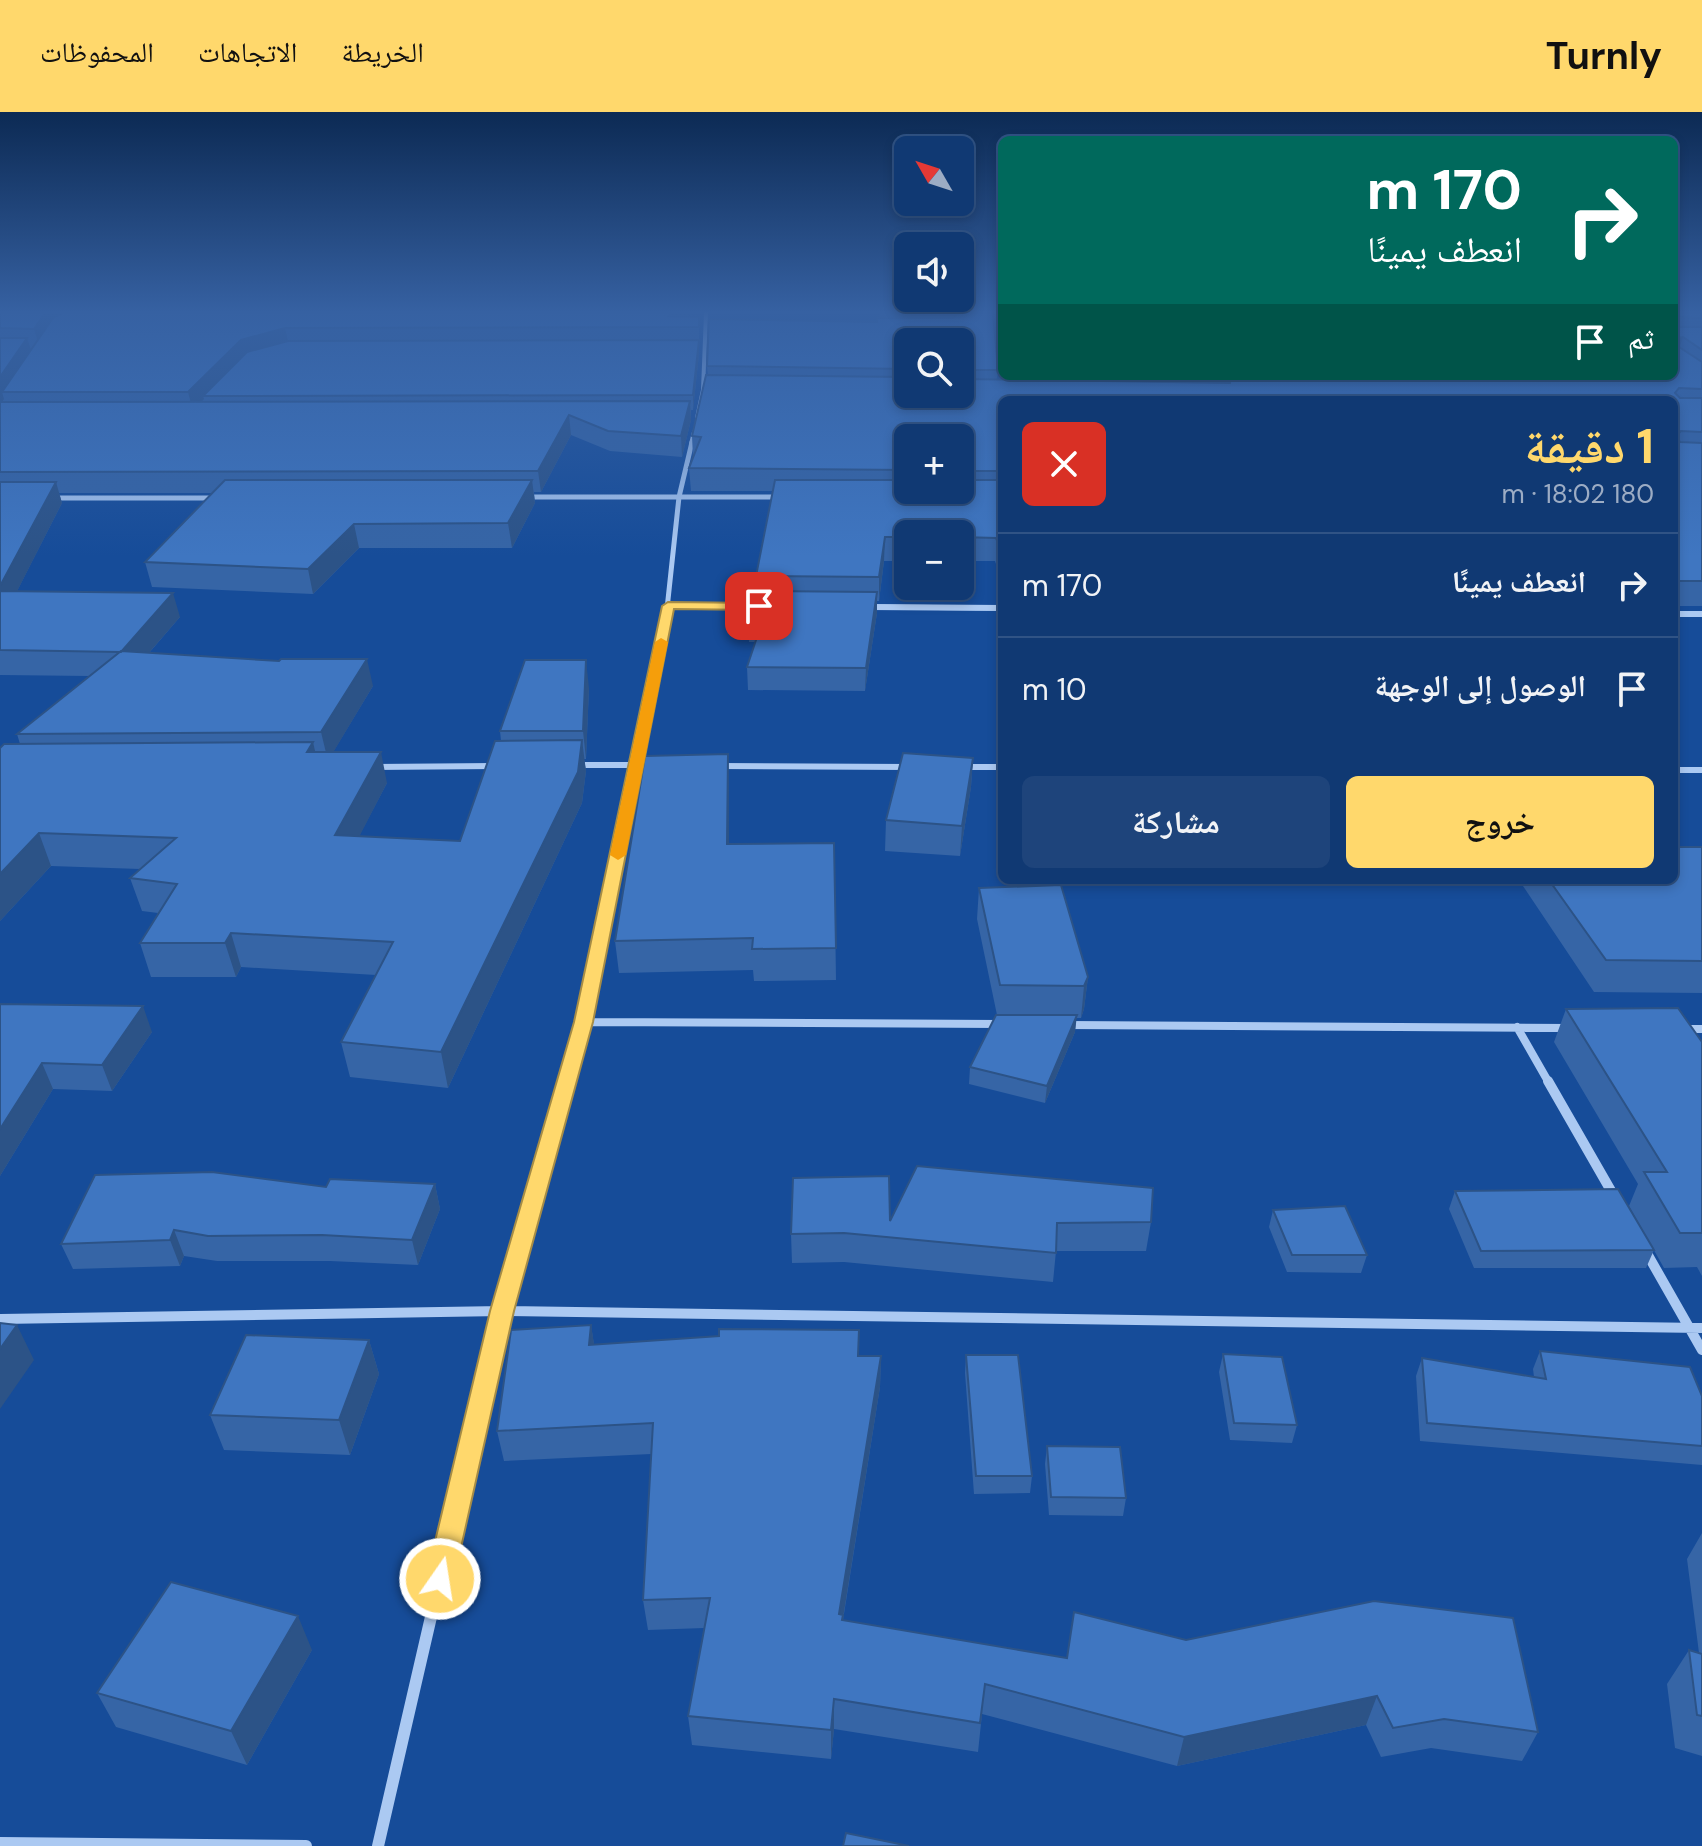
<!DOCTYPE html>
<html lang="ar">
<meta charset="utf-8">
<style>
body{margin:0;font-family:"DM Sans","Noto Naskh Arabic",sans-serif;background:#1e447b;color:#f1f3f6;direction:rtl;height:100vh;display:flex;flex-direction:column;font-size:30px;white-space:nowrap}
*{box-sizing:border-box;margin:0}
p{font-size:26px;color:#9cacc4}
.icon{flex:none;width:44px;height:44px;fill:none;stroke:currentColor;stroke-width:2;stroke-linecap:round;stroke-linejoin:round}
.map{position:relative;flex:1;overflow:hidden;direction:ltr}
.drawer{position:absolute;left:998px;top:284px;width:680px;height:488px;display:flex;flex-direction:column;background:#103973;border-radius:12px;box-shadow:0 4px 12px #0003,0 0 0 2px #305385;direction:rtl}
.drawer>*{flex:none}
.top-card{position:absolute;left:998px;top:24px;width:680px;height:244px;border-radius:12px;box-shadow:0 4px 12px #0003,0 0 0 2px #305385;direction:rtl;background:#00695c;color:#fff;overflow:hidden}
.needle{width:52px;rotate:309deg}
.buttons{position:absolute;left:894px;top:24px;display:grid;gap:16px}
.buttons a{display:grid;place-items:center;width:80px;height:80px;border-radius:12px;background:#103973;box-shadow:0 4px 12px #0003,0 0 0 2px #305385;font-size:40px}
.pin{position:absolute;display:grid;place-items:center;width:68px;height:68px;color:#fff;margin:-34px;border-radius:16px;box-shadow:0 4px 12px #0006}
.me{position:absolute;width:88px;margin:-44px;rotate:13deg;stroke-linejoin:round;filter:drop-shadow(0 0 6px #0008)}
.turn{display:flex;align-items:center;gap:28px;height:168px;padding:0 24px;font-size:36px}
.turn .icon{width:104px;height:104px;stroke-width:2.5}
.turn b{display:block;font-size:56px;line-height:68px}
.then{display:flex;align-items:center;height:76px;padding:0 24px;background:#0003;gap:16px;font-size:30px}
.round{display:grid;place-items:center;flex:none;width:84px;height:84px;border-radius:12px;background:#1e447b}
.head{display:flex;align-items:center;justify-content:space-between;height:136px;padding:0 24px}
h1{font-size:48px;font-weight:700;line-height:60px;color:#ffd86c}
.primary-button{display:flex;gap:16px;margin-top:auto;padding:16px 24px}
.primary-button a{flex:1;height:92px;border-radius:12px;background:#ffd86c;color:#111;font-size:32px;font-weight:700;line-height:92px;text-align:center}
.primary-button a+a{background:#1e447b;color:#f1f3f6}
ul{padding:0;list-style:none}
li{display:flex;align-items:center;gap:24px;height:104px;padding:0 24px;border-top:2px solid #305385}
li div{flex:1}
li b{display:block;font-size:30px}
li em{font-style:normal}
header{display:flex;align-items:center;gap:48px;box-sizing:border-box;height:112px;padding:0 40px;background:#ffd86c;color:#111}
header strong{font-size:38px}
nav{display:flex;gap:44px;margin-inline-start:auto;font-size:28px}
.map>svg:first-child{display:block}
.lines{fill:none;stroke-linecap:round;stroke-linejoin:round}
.minor-far5{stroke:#abc9f2;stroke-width:4}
.minor-far4{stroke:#abc9f2;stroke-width:5}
.minor-far3{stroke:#abc9f2;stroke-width:6}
.minor-far2{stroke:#abc9f2;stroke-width:8}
.minor-far1{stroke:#abc9f2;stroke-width:10}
.minor{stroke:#abc9f2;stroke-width:12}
.wall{fill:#3665a6;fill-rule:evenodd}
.shaded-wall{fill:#2c5387}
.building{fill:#3f76c1;stroke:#2c5387;stroke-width:2}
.route{fill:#ffd86c;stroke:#a68c46;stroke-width:2}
.slow{fill:#f59e0b}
</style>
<header>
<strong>Turnly</strong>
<nav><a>الخريطة</a><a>الاتجاهات</a><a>المحفوظات</a></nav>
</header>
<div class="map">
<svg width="1702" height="1734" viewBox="0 0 1702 1734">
<rect width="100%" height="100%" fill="#164c99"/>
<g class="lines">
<path class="minor-far5" d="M697,306L703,278L706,201
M691,332L694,320"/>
<path class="minor-far4" d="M527,385H781
M51,386H217
M668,494H759
M869,495L1002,496
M667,497L679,385L692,330"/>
<path class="minor-far3" d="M869,495L1002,496
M1674,502H1702
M577,653H637L626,706
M641,653H637L668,495
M719,654L909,655
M373,655L495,654
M963,655H1002
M1674,658H1702"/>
<path class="minor-far2" d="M584,910L1001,912
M1067,913L1569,916
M1517,915L1549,971
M1683,917H1702
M567,971L584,910L627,704"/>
<path class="minor-far1" d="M1548,969L1614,1084
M1645,1138L1702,1238
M0,1207L502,1199L1702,1216
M477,1308L502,1199L567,969"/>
<path class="minor" d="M0,1731L306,1734
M378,1734L477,1306"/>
</g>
<path class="wall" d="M0,201L699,205V242L693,298H691V308L682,345L610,339L571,323L541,380H534L535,391L512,436H359L313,482L152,475L145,450L213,381H59L62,391L17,479L180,505L149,541L373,574L333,640L387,671L359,724L460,729L501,629L500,619L589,576L586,647H584L586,659L582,691L448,976L350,965L341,930L376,863L241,855L236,865H151L140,831L158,801L142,799L130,766L140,757L51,754L0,809V636L20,632L17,622L89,564L0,563Z
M879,201H993L998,258L997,267L1120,270L1117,264H1674V201H1702V494H1674V288H1002V470L995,449H960V422H908V449H884L879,489H877V501L865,579L748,578L747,555L756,530H749L748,508L756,479V464L773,379H691L689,356L693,346L692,324L708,263L707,254L877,210L879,206ZM908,230H960V282H908ZM908,326H960V378H908Z
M973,646L971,675L960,744L885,739L886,708Z
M729,671V732L834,731L836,868L754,869L753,858L619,861L615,829Z
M1702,735V881L1594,880L1519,768H1674Z
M979,776L1088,865L1084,897L1081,906H1076L1075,920L1045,991L969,972L970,955L997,903L977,807Z
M0,892L152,920L112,979L53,977L0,1064Z
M1566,897L1702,930V1164L1697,1155L1664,1156L1629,1094L1638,1072L1554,930Z
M435,1072L440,1097L418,1153L330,1149H217L184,1144L180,1154L73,1157L61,1132L326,1075Z
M1455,1079L1654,1138L1646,1156H1474L1449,1097Z
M1273,1098L1367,1143L1361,1161L1287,1160L1269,1115Z
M890,1109L1151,1110L1146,1139H1056L1053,1170L844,1150L792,1151L791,1122Z
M591,1213L594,1233L881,1244L880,1275L843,1508L1067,1546L1074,1500L1538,1620L1522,1649L1431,1636L1381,1645L1366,1613L1177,1654L982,1602L978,1640L834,1617L831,1647L692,1633L688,1604L704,1516L648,1518L643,1488L651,1342L504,1349L497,1319Z
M369,1228L379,1262L350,1343L224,1338L210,1303Z
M1540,1239L1702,1284V1353L1420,1329L1416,1264L1422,1246L1534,1265L1533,1257Z
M1223,1242L1297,1313L1292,1331L1230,1328L1219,1260Z
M966,1243L1032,1364L1030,1381L974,1382L965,1261Z
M1047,1334L1126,1386L1123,1404L1049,1403L1045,1352Z
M1702,1421V1644L1675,1636L1667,1572L1689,1538L1699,1541L1687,1447Z
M312,1538L247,1653L116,1615L97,1581Z"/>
<path class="shaded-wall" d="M45,201H80L39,234L34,217Z
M673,201H692L677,215L669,204Z
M285,216L289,233L203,284L204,287L193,299L188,280L241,228Z
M1683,225L1677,244L1676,226Z
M27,226L33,244L2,280L4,287L0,293V265Z
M699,228V242L693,298V283Z
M690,289L691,308L682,345L681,324Z
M569,303L571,323L541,380L538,359Z
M532,368L535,391L512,436L508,411Z
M56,370L62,391L5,503L0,487V474Z
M354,412L359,436L313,482L308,457Z
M885,425L884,449L879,489V465Z
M877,480V501L865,579L866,556Z
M173,481L180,505L128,565L121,540Z
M367,547L373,574L328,649L321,620Z
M586,548L589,576L586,647L583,619Z
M582,628L586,659L582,691L448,976L441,940Z
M313,630L320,661L307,640Z
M381,640L387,671L343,756L335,723Z
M728,642L729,671V762L727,732Z
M973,646L971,675L960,744L962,714Z
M39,721L51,754L0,809V762Z
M231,821L241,855L236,865L225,831Z
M1088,865L1084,897L1081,906L1084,874Z
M143,894L152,920L112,979L102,953Z
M1077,903L1075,920L1045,991L1047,974Z
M42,951L53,977L0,1064V1017Z
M435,1072L440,1097L418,1153L412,1128Z
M174,1118L184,1144L180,1154L170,1128Z
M17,1213L34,1248L0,1297V1237Z
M591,1213L596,1244L589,1233Z
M369,1228L379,1262L350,1343L339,1308Z
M881,1244L880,1275L843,1506L839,1502Z
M298,1504L312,1538L247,1653L231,1619Z
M1377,1584L1366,1613L1177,1654L1184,1625Z
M834,1587V1617L831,1647V1618Z"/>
<path class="building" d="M0,201H45L34,217L0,216Z
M62,201H673L669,204L699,205V215L285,216L241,228L188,280H2L53,206Z
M956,201H993L998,258H960V230H908V257L707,254L709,207L877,210V206H953L957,203Z
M1674,201H1702V206L1680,205L1675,210L1679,215H1702V238L1683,225L1676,226V233L1702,250V277L1679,276L1675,281L1680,286H1702V320L1681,319L1676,324L1680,330L1702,331V469H1674V288H1002V359H960V326H908V358L689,356L701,325L692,324L706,263L908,265V282H960V267L1230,271L1231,267L1227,264H1674Z
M0,226H27L0,265Z
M699,228L693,283L203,284L247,240L288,229Z
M690,289L681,324L608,319L569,303L538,359L0,360V290Z
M225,368H532L508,411L354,412L308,457L145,450Z
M775,368H908V378H960V368H1002V441L996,426L960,425V422H908V425H885L879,465L756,464Z
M0,370H56L0,474Z
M0,479L173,481L121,540L0,538Z
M754,479L877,480L866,556L747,555L763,507L748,508Z
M121,539L279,549L281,547H367L321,620L17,622Z
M525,548H586L583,619H500Z
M582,628L578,660L441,940L341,930L393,830L231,821L225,831H140L177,772L130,766L176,726L39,721L0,762V636L4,632L313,630L307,640H381L335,723L460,729L495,629Z
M903,641L973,646L962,714L886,708Z
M728,642L727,732L834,731L836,836L752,837L753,826L615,829L645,644Z
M1674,735H1702V849L1606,848L1549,768H1674Z
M1061,773L1088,865L1084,874L1000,873L979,776Z
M0,892L143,894L102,953L42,951L0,1017Z
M1678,896L1702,930V1121H1680L1644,1060H1667L1566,897Z
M996,903H1077L1047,974L970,955Z
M917,1054L1153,1076L1151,1110L1057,1111L1056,1141L844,1121L791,1122L793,1066L889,1064L890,1109Z
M212,1060L326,1075L330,1067L435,1072L412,1128L322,1123L208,1124L174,1118L170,1128L61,1132L95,1063Z
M1618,1077L1654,1138L1481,1139L1455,1079Z
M1345,1094L1367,1143H1292L1273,1098Z
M0,1211L17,1213L0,1237Z
M591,1213L589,1233L719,1224V1217L859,1218L858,1244H881L839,1502L843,1503L842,1508L1067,1546L1074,1500L1186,1528L1374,1489L1513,1506L1538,1620L1444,1607L1393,1616L1377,1584L1184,1625L985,1572L980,1611L834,1587L831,1618L688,1604L710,1486L643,1488L653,1311L497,1319L511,1218Z
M246,1223L369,1228L339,1308L210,1303Z
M1540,1239L1690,1255L1702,1284V1334L1427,1311L1422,1246L1546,1267Z
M1223,1242L1282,1245L1297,1313L1234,1311Z
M966,1243H1018L1032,1364H976Z
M1047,1334L1120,1335L1126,1386L1051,1385Z
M171,1470L298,1504L231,1619L97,1581Z
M1689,1538L1702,1542V1604L1697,1603Z
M846,1721L909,1734H843Z"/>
<linearGradient id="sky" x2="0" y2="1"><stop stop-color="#0c2a54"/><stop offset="0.45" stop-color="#3661a2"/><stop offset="1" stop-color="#3661a2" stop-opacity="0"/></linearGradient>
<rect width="1702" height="444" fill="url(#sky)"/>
<path class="route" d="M668,490L759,491L765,494L759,498L674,497L593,910L514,1199L454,1467L450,1476L440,1479L430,1476L426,1467L490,1199L574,910L662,494Z"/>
<path class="slow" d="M661,526L668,530L626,743L618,748L610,743L655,530Z"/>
</svg>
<div class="buttons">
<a><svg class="needle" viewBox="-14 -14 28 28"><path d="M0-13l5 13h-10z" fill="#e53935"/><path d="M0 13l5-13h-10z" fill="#9cacc4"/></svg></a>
<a><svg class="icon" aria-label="sound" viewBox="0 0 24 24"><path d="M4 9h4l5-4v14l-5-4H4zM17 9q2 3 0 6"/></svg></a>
<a><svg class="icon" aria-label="search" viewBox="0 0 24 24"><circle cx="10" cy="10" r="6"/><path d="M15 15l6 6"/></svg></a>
<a>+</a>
<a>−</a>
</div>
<div class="pin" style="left:759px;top:494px;background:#d93025"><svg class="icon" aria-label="arrive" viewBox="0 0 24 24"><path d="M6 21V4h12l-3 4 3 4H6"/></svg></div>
<svg class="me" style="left:440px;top:1467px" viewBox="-20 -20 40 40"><circle r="17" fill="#ffd86c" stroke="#fff" stroke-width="3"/><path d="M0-11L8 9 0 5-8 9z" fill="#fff"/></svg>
<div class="top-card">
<div class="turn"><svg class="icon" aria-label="right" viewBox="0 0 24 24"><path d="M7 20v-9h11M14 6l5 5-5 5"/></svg><div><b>170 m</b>انعطف يمينًا</div></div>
<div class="then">ثم<svg class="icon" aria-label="arrive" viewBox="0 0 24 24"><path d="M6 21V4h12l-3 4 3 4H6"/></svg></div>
</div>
<section class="drawer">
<div class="head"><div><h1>1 دقيقة</h1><p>180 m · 18:02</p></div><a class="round" style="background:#d93025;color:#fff"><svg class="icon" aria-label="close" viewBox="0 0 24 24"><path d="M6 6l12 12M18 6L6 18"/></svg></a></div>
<ul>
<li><svg class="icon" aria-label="right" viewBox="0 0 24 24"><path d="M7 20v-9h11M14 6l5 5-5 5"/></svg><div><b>انعطف يمينًا</b></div><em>170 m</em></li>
<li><svg class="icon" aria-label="arrive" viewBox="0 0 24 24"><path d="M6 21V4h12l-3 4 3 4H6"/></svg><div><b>الوصول إلى الوجهة</b></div><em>10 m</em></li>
</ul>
<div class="primary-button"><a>خروج</a><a>مشاركة</a></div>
</section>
</div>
